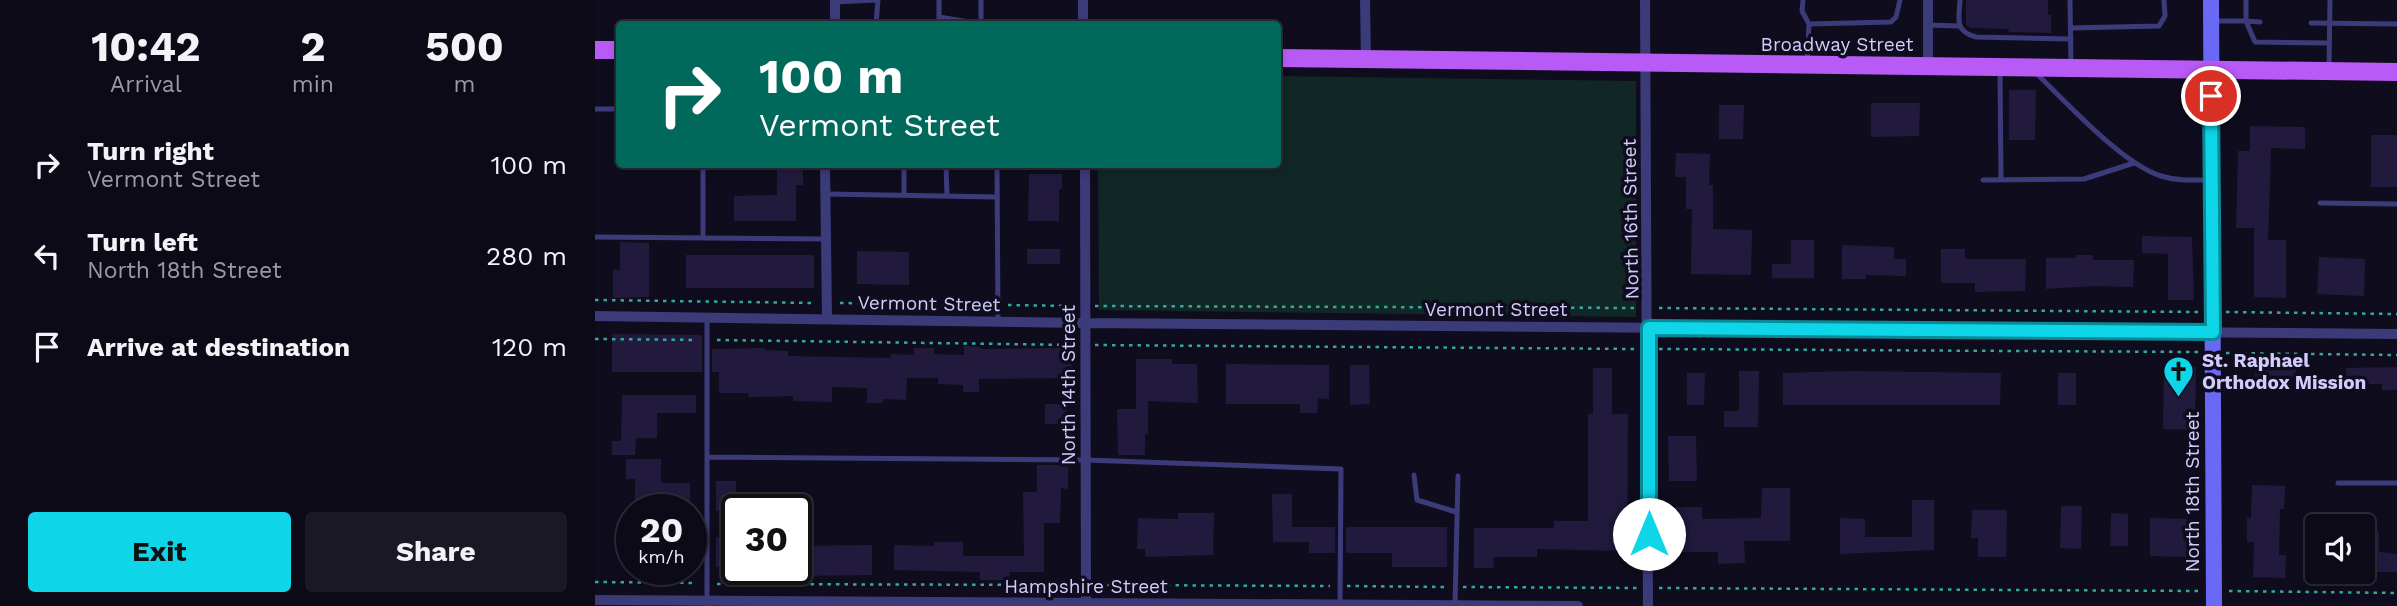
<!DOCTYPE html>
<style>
body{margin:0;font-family:"Work Sans",sans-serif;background:#191823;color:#f1f3f6;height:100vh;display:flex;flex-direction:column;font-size:26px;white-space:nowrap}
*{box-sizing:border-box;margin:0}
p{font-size:23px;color:#9a9aa1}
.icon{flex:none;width:38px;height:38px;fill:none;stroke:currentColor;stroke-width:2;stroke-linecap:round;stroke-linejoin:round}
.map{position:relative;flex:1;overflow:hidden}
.details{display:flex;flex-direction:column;background:#0b0a16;width:595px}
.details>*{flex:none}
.banner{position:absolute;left:21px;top:21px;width:665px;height:147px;border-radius:7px;box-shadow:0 4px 10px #0003,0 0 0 2px #2b2b35;background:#00695c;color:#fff;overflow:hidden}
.fabs{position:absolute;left:1710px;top:514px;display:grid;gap:14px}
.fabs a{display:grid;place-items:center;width:70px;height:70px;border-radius:7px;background:#0b0a16;box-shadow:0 4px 10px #0003,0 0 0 2px #2b2b35;font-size:35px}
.speed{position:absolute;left:21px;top:494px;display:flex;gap:14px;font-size:35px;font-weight:700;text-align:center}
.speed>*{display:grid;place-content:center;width:91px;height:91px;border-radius:50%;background:#0b0a16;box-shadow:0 4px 10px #0003,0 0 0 2px #2b2b35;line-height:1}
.speed small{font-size:18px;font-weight:400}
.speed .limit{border:4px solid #111;border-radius:10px;background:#fff;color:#111}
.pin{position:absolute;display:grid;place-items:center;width:60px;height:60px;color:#fff;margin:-30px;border:4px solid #fff;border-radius:50%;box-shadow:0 2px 7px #0007}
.me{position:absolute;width:77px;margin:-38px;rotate:0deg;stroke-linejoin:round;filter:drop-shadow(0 0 5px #0008)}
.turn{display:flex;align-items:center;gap:24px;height:147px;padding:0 28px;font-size:32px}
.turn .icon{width:91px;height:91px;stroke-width:2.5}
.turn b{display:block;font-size:49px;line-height:60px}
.eta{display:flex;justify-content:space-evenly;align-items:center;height:119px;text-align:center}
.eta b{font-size:42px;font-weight:700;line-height:49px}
.primary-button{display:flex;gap:14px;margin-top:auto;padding:14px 28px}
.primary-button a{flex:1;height:80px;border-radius:7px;background:#0ed5e7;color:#111;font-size:28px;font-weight:700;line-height:80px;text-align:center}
.primary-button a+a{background:#191823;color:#f1f3f6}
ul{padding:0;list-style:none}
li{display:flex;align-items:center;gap:21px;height:91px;padding:0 28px}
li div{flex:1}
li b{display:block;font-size:26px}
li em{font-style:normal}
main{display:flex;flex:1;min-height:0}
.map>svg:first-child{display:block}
.green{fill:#102726}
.building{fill:#211a3d}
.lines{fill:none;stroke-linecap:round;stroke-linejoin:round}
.path{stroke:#34a89f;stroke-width:2.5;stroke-dasharray:3.5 5;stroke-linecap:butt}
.lane{stroke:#3c3b7a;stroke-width:5}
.street{stroke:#3c3b7a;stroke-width:10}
.secondary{stroke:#6a69f6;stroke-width:16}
.primary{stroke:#b85af5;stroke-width:18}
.route-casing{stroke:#098a96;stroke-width:18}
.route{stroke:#0ed5e7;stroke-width:12}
.labels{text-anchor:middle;stroke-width:7;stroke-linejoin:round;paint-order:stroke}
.street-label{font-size:19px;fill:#d1ccfc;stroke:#0f0d1d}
.poi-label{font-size:19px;font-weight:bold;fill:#d1ccfc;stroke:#0f0d1d;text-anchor:start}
</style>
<main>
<section class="details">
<div class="eta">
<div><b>10:42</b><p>Arrival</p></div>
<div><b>2</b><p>min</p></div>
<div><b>500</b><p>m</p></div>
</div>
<ul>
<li><svg class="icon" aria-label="right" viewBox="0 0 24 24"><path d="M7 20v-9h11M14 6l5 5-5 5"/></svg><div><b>Turn right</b><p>Vermont Street</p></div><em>100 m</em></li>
<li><svg class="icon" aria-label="left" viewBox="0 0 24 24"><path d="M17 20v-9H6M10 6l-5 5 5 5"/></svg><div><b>Turn left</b><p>North 18th Street</p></div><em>280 m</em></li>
<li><svg class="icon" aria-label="arrive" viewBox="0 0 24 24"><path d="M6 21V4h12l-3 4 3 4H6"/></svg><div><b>Arrive at destination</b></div><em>120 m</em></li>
</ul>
<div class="primary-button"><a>Exit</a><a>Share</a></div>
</section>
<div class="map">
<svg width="1802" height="606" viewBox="0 0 1802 606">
<rect width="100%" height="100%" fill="#0f0d1d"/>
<path class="green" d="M683,76L1041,81V317L504,310L503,165L682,164Z"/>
<path class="building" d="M1371,0H1453V15H1456V33L1414,32L1413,29L1375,28L1371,25Z
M1414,90H1441L1440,140H1414Z
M1276,103H1325L1324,136L1276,137Z
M1124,105H1149L1148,139H1124Z
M1655,126L1710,127V149L1676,148L1673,240H1691V298L1659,297V228H1641L1643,151H1655Z
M1776,135H1802V187H1776Z
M1081,153L1115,154L1114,185H1118V229L1157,230L1156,275L1096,274L1097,209H1091V177H1080Z
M182,164H208V185H201V221H139V196L182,195Z
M434,174H467V189H464V221H433Z
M1547,236L1597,237L1599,300H1573V254L1547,253Z
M1196,240H1219V278H1177V264H1196Z
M25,242L54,243V297L18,298V270H25Z
M1247,245L1299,247V259H1311V276L1271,275V279H1247Z
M432,249H465V264H432Z
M1346,249H1370V259H1431L1430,291L1380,292V283H1346Z
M262,251L314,252V285L262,284Z
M91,255H219V288H91Z
M1481,255H1498V260H1539L1538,287L1498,286L1451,289V258H1481Z
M1724,257L1770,259L1769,296L1722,294Z
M17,334L107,335V372H17Z
M369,346L385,347V349L477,348V378L384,379V392H368V385L343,384V378H312L311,400L288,399V403H272V388L237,387V402L198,401V396L154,397L153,393H124V372H117V349L170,348V350L193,351V356L296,358V354L319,355V348H339V354L369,355Z
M1661,356L1701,357V379L1660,378Z
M541,359H577V364H602L603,403L553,401V434H550V455H523L522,409H541Z
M631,364L734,365V399L723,398L722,413H705V404H631Z
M755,365H774L775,404L755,405Z
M1569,366L1601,367L1600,430L1568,429Z
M1802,367V390H1787V384H1751V368Z
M998,368H1017V414H1033L1032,551L942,549V557H898L899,568H879V528H959V521H993V414H998Z
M1144,371H1164L1163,427H1129V411H1144Z
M1254,371L1406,373L1405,405H1188V373Z
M1092,373H1110L1109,405H1092Z
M1463,373H1481V405H1463Z
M27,395H101V413H62V438H41L40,455H17V441H26Z
M450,404H472V424H450Z
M1073,436H1101L1102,481H1074Z
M31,459H66V483H95V508H40V479H31Z
M442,465H473V489L466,488L465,523H449V572H415V580H385V572L299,570V545L339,546V542H368V556H429L428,492H442Z
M121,481H141V511H121Z
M1657,485L1690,486L1689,509H1685L1684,555H1691L1690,578L1658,577L1659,542H1652V518H1656Z
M1167,488H1195V541H1149L1150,563L1123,564V552H1081V507H1107V519L1166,518Z
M677,494H697V527H740V553H714V542H678Z
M1317,500H1339V550L1245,554V518L1270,519V537H1317Z
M1466,506H1487L1486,549L1465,548Z
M1377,510H1412L1411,557H1383V538H1376Z
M583,513H619L618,555L550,557V549H542L543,518L583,519Z
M1516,513L1533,514V546H1515Z
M1555,518L1592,519V557L1555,556Z
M751,527H852V567H797V553H751Z
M1768,531H1784V552L1802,554V572H1768Z
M121,537H141V567H121Z
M277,545V575L201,576V546Z
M153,569H184V580H153Z"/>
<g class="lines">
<path class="path" d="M0,300L221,303
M245,303L396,305
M413,305L480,306
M500,306L1040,308
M1064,308L1603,312
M1631,312L1802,314
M0,339L102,340
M122,340L480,345
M500,345L1040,349
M1064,349L1603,352
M1631,353L1802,355
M0,582L102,583
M122,584L480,585
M504,585L735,586
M752,586L851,587
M868,587L1043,588
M1064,588L1607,591
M1634,591L1802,593"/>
<path class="lane" d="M1208,0L1207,11L1214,24
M1365,0C1364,19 1359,31 1381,37L1476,39
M1475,0L1476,64
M240,2L281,0
M344,17L386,24
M1620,21H1651V0
M1665,22L1651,21L1660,42L1734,43
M1716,23L1802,24
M281,24L283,0
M344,24V0
M386,24V0
M1333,25L1364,26
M1475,28L1564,26L1570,16L1569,0
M1212,62L1214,24L1296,22L1301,17L1305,0
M1734,67L1735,0
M1405,70L1406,180
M1440,72C1470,101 1527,164 1566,176C1582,181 1599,180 1615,180
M0,109H24
M108,164V238
M309,164V195
M351,164L352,196
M402,164L403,321
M1388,180L1489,179L1539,163
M231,194L402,197
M1725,203L1802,204
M0,237L231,239
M112,317V606
M112,457L491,460L746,469L745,604
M819,475L822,500L861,512
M1743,483H1802
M860,605L863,476"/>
<path class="street" d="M240,0V24
M488,0V24
M770,0L771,60
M1050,0L1053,606
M1333,0V66
M230,164L232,318
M490,164L491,606
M0,316L490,323L1802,334
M0,600L983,606"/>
<path class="secondary" d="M1616,0L1619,606"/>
<path class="primary" d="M0,50H24
M682,58L1802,72"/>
</g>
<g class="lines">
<defs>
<path id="route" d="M1054,534V328L1618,332L1616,96"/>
</defs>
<use href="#route" class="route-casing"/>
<use href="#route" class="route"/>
</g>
<defs>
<symbol id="church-pin" viewBox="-11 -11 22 30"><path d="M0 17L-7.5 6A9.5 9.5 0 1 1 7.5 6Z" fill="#0ed5e7" stroke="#0f0d1d"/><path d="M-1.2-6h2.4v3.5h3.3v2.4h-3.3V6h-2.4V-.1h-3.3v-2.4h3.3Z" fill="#111"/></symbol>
</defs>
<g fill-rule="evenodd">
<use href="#church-pin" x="1566" y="354" width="35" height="47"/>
</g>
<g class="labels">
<g class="street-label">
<text x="1242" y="51">Broadway Street</text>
<text transform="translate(1035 219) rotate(-91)" y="7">North 16th Street</text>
<text transform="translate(334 303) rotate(1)" y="7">Vermont Street</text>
<text x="901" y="316">Vermont Street</text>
<text transform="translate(473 385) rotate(-90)" y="7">North 14th Street</text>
<text transform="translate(1597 492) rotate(-90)" y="7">North 18th Street</text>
<text x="491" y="593">Hampshire Street</text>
</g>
<g class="poi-label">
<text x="1607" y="367">St. Raphael<tspan x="1607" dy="22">Orthodox Mission</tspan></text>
</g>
</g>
</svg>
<div class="fabs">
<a><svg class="icon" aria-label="sound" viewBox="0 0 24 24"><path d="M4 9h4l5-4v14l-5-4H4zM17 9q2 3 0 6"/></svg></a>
</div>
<div class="speed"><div>20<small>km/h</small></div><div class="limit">30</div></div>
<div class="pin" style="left:1616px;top:96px;background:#d93025"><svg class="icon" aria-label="arrive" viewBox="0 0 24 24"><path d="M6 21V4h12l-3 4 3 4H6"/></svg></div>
<svg class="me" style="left:1054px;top:534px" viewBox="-20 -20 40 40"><circle r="19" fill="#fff"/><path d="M0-13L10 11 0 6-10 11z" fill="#0ed5e7"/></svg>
<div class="banner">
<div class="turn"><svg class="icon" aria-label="right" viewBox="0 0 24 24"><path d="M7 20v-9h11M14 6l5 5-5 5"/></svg><div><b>100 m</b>Vermont Street</div></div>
</div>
</div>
</main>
